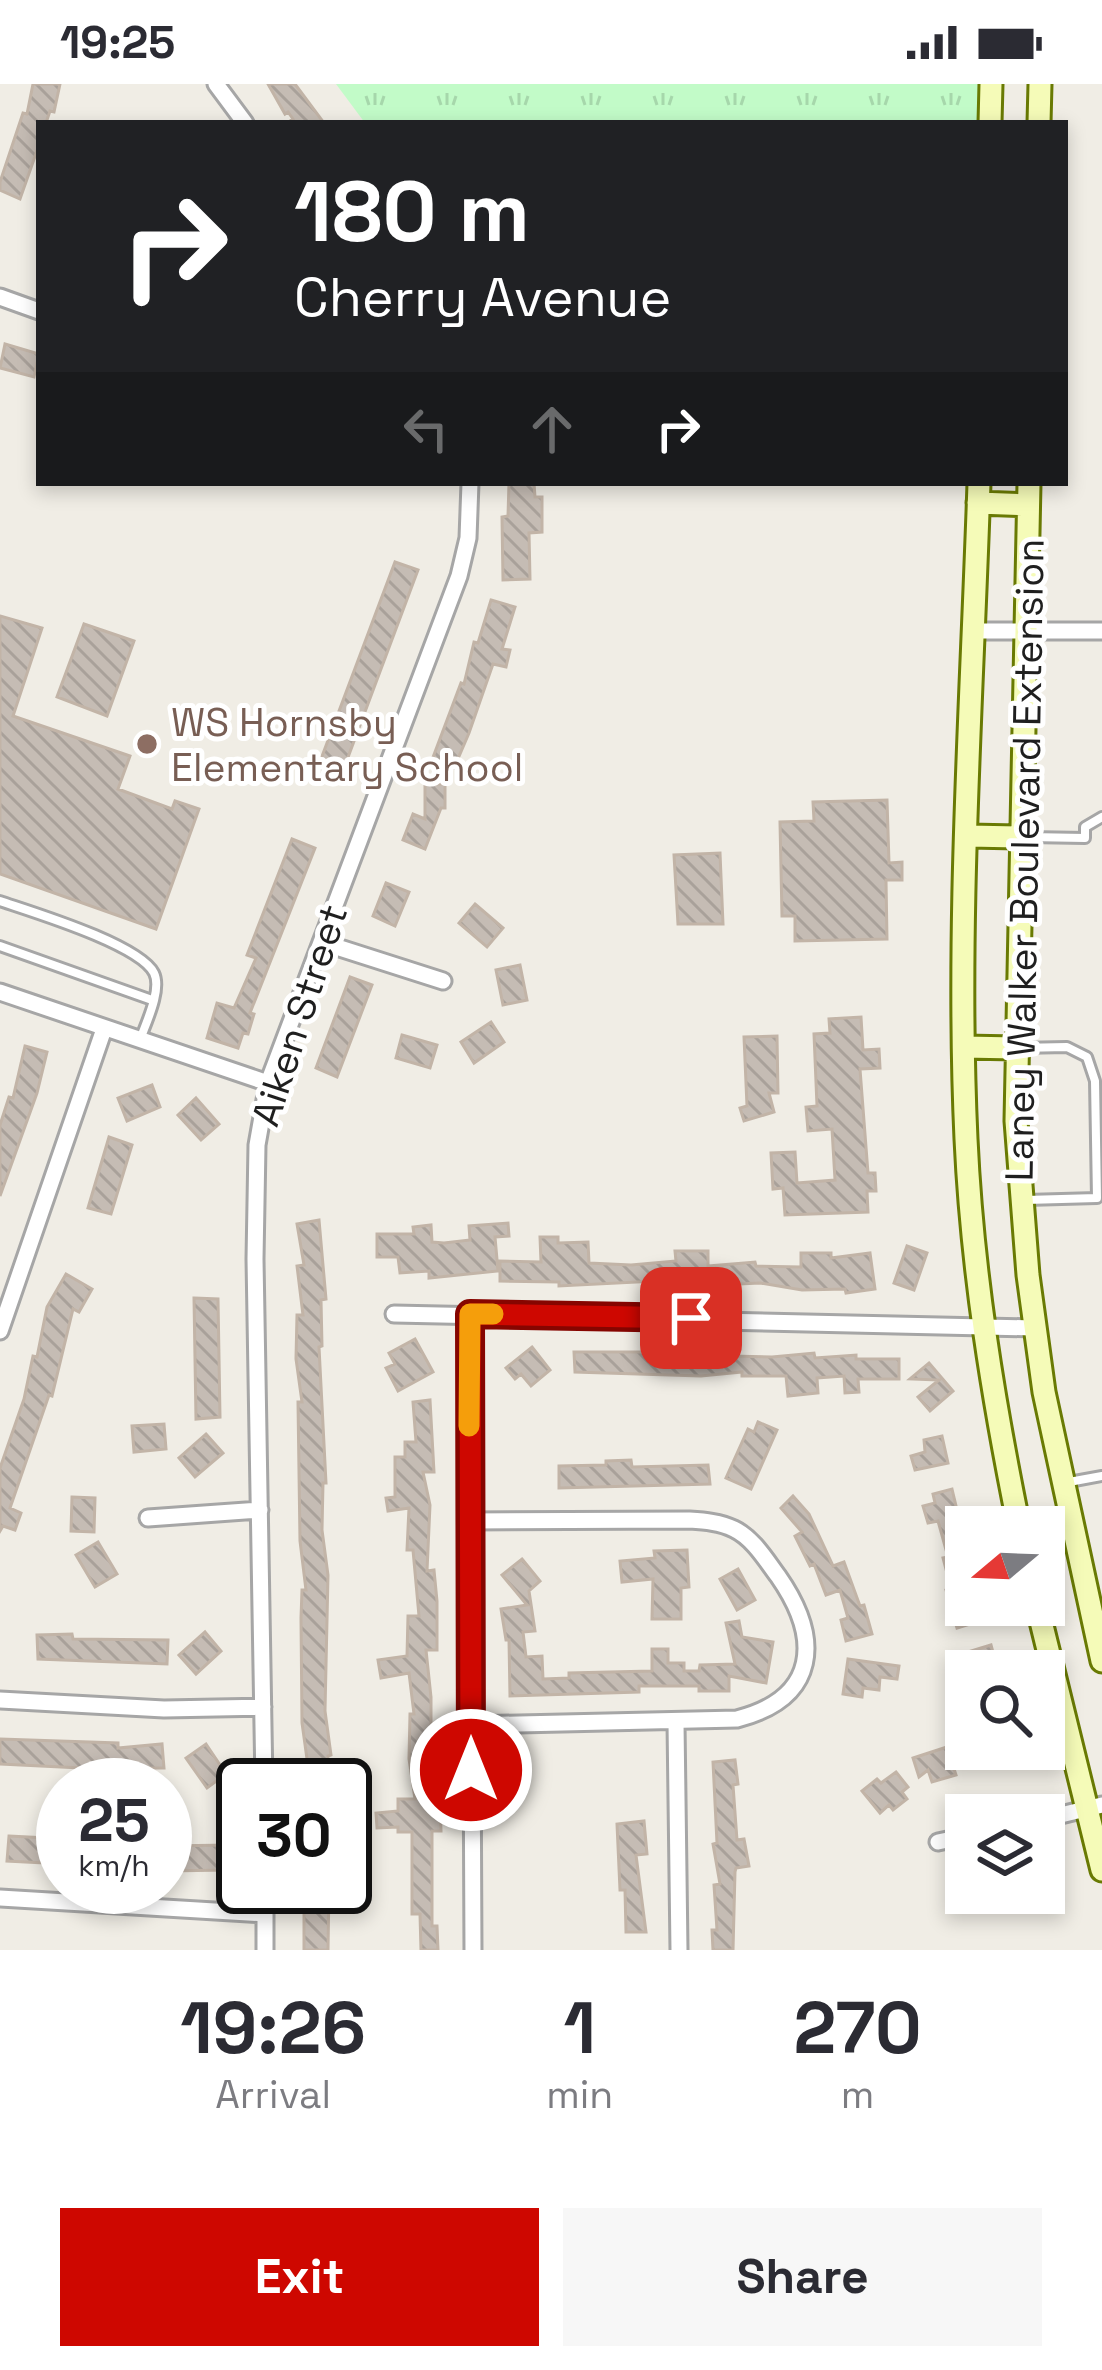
<!DOCTYPE html>
<style>
body{margin:0;font-family:"Space Grotesk",sans-serif;background:#f7f7f7;color:#2b2b33;height:100vh;display:flex;flex-direction:column;font-size:45px;white-space:nowrap}
*{box-sizing:border-box;margin:0}
p{font-size:39px;color:#7c7c81}
.icon{flex:none;width:66px;height:66px;fill:none;stroke:currentColor;stroke-width:2;stroke-linecap:round;stroke-linejoin:round}
.map{position:relative;height:1866px;overflow:hidden}
.sheet{display:flex;flex-direction:column;background:#fff;flex:1}
.sheet>*{flex:none}
.banner{position:absolute;left:36px;top:36px;width:1032px;height:366px;border-radius:0px;box-shadow:0 6px 18px #0003;background:#202124;color:#fff;overflow:hidden}
.needle{width:78px;rotate:251deg}
.buttons{position:absolute;left:945px;top:1422px;display:grid;gap:24px}
.buttons a{display:grid;place-items:center;width:120px;height:120px;border-radius:0px;background:#fff;box-shadow:0 6px 18px #0003;font-size:60px}
.speed{position:absolute;left:36px;top:1674px;display:flex;gap:24px;font-size:60px;font-weight:700;text-align:center}
.speed>*{display:grid;place-content:center;width:156px;height:156px;border-radius:50%;background:#fff;box-shadow:0 6px 18px #0003;line-height:1}
.speed small{font-size:30px;font-weight:400}
.speed .limit{border:6px solid #111;border-radius:18px;background:#fff;color:#111}
.pin{position:absolute;display:grid;place-items:center;width:102px;height:102px;color:#fff;margin:-51px;border-radius:24px;box-shadow:0 6px 18px #0006}
.me{position:absolute;width:132px;margin:-66px;rotate:0deg;stroke-linejoin:round;filter:drop-shadow(0 0 9px #0008)}
.turn{display:flex;align-items:center;gap:42px;height:252px;padding:0 60px;font-size:54px}
.turn .icon{width:156px;height:156px;stroke-width:2.5}
.turn b{display:block;font-size:84px;line-height:102px}
.lanes{display:flex;align-items:center;height:114px;padding:0 60px;background:#0003;justify-content:center;gap:60px;direction:ltr}
.lanes .off{opacity:.35}
.eta{display:flex;justify-content:space-evenly;align-items:center;height:204px;text-align:center}
.eta b{font-size:72px;font-weight:600;line-height:84px}
.button{display:flex;gap:24px;margin-top:auto;padding:24px 60px}
.button a{flex:1;height:138px;border-radius:0px;background:#ce0700;color:#fff;font-size:48px;font-weight:600;line-height:138px;text-align:center}
.button a+a{background:#f7f7f7;color:#2b2b33}
.status{display:flex;justify-content:space-between;align-items:center;height:84px;padding:0 60px;background:#fff;direction:ltr}
.status svg{height:33px;fill:currentColor}
.map>svg:first-child{display:block}
.park{fill:url(#park-tufts)}
.building{fill:url(#building-back-hatch);stroke:#c2b4a7;stroke-width:3}
.lines{fill:none;stroke-linecap:round;stroke-linejoin:round}
.service-casing{stroke:#a6a6a6;stroke-width:14}
.minor-casing{stroke:#a6a6a6;stroke-width:21}
.secondary-casing{stroke:#697a03;stroke-width:27}
.service{stroke:#fff;stroke-width:8}
.minor{stroke:#fff;stroke-width:15}
.secondary{stroke:#f5fbb8;stroke-width:21}
.route-casing{stroke:#860500;stroke-width:30}
.route{stroke:#ce0700;stroke-width:21}
.slow{stroke:#f59e0b;stroke-width:21}
.education-dot{fill:#8d6e63;stroke:#fff;stroke-width:4.5}
.labels{text-anchor:middle;stroke-width:10;stroke-linejoin:round;paint-order:stroke}
.education-label{font-size:39px;fill:#785e54;stroke:#fff;text-anchor:start}
.street-label{font-size:39px;fill:#1f1f1f;stroke:#fff}
</style>
<div class="status"><b>19:25</b><svg viewBox="0 0 49 12"><path d="M0 12V9h3v3zM5 12V6h3v6zM10 12V3h3v9zM15 12V0h3v12zM26 1h20v11H26zM47 4h2v5h-2z"/></svg></div>
<div class="map">
<svg width="1102" height="1866" viewBox="0 0 1102 1866">
<defs>
<pattern id="park-tufts" width="24" height="20" patternUnits="userSpaceOnUse" patternTransform="scale(3)"><rect width="24" height="20" fill="#c2fbc8"/><path d="M3 7l-1-3M5 7V3M7 7l1-3M15 17l-1-3M17 17v-4M19 17l1-3" fill="none" stroke="#a6d7ab"/></pattern>
<pattern id="building-back-hatch" width="6" height="6" patternUnits="userSpaceOnUse" patternTransform="scale(3)"><rect width="6" height="6" fill="#c5bcb4"/><path d="M-1 5l2 2M0 0l6 6M5-1l2 2" fill="none" stroke="#a9a19a"/></pattern>
</defs>
<rect width="100%" height="100%" fill="#f0ede5"/>
<path class="park" d="M336,0H983L981,39H365Z"/>
<path class="building" d="M33,0H60L54,28L50,27L46,39H39V61L20,115L0,106V98L23,29L27,30Z
M268,0H295L324,39H287L293,35L288,28L285,30Z
M5,260L39,270L34,293L0,284Z
M509,399H534L535,413H542V448L529,449L530,495L503,496L502,433L508,432Z
M395,478L418,486L341,692L318,683Z
M491,516L515,523L502,565L510,566L506,583L493,580L469,649L454,684H449L432,676L461,599L464,600L474,558L478,559Z
M0,532L42,544L13,632L130,672L118,705L172,725L175,717L199,725L156,845L0,790Z
M84,540L134,557L107,632L57,613Z
M425,700H445V724H441L425,765L403,756L413,730L425,735Z
M887,716L889,779L902,778V796H886L887,855L795,857V832H782L780,738L814,737L813,718Z
M292,755L315,764L250,929L254,930L248,950L243,949L238,964L207,954L217,919L234,924L256,874L247,871Z
M720,769L723,840H678L674,771Z
M386,799L409,808L395,842L373,832Z
M475,820L503,844L487,863L459,839Z
M520,881L527,916L503,921L496,886Z
M350,893L372,901L337,993L316,984Z
M861,933L863,966L879,965L880,984L860,985L868,1089H875L876,1107H867L868,1128L785,1131L783,1104L773,1105L771,1069L795,1068L797,1099L835,1096L832,1045L808,1047L806,1023L817,1022L814,950L830,949L829,935Z
M491,938L504,958L474,979L461,958Z
M402,951L437,961L430,984L396,974Z
M777,952L778,1009H769L774,1028L744,1037L740,1024L747,1022L744,953Z
M25,962L47,968L37,1009L0,1112V1041L9,1013L13,1014Z
M152,1001L160,1023L127,1037L118,1014Z
M196,1014L219,1040L201,1056L178,1031Z
M109,1053L132,1061L111,1130L88,1124Z
M319,1136L326,1215L321,1216L322,1262L319,1263L326,1399H323L322,1446L328,1491L325,1627L331,1671L328,1672V1701H303V1682H308L302,1639L301,1534L302,1506H306L300,1457L298,1318H302L296,1275L297,1231H303L297,1182L304,1181L297,1140Z
M508,1139L509,1152L495,1153L498,1187L429,1194V1187L400,1189L398,1173H377V1150H414L413,1143L431,1141L432,1158L444,1159L470,1156L469,1142Z
M540,1153H558V1159L588,1158L589,1179L631,1181L676,1177L675,1167H708V1182L755,1178L756,1182L801,1183V1169H831V1174L870,1169L875,1205L846,1209L845,1205L802,1206L760,1199L676,1203V1196L559,1202V1198L500,1197V1177L541,1178Z
M907,1162L927,1169L914,1206L894,1199Z
M66,1190L92,1205L79,1228L73,1225L52,1312L49,1311L10,1424L21,1429L15,1446L3,1442L0,1447V1384L24,1315L33,1272L37,1273L47,1223Z
M194,1214L218,1215L220,1333L196,1335Z
M415,1255L433,1288L398,1307L386,1284L395,1280L389,1269Z
M532,1263L550,1286L531,1302L521,1290L515,1295L506,1284Z
M574,1268H730V1272L772,1273L814,1269L815,1274L856,1271V1275H899V1295H858L859,1308L845,1309L844,1292L817,1294L818,1309L788,1312L786,1292H742V1288L701,1292L575,1288Z
M929,1279L953,1307L930,1327L918,1313L939,1296L910,1295Z
M430,1316L434,1388H423L430,1421L427,1487L434,1486L437,1517V1566H426L431,1613V1662H428L435,1714H440L441,1747H432V1842H437L438,1866H421L420,1830H412V1748H398V1743L377,1744L376,1729L398,1727V1715H415L409,1675L410,1630H414L409,1589L381,1594L378,1576L407,1572L408,1532H419L413,1466H407L409,1424L388,1427L386,1414L395,1413V1373H405V1358H416L413,1318Z
M758,1338L777,1346L751,1405L726,1394L748,1345L754,1348Z
M164,1340L166,1365L134,1368L132,1342Z
M206,1350L223,1369L195,1393L179,1374Z
M942,1352L948,1379L915,1386L911,1372L925,1368L924,1356Z
M631,1376L632,1383L708,1381L710,1400L559,1404V1382L606,1381V1377Z
M952,1405L966,1464V1521H981L986,1535L957,1544L946,1506L951,1504L943,1474L948,1473L938,1437L928,1439L923,1422L935,1419L933,1410Z
M793,1412L809,1430L833,1482L844,1478L860,1522L864,1521L872,1550L846,1557L841,1536L848,1534L840,1506L826,1511L814,1480L810,1482L795,1452L802,1448L781,1424Z
M72,1413L95,1414L94,1448L71,1447Z
M98,1458L117,1490L95,1503L76,1471Z
M687,1466L689,1503L681,1504V1535H652L653,1495L622,1498L620,1477L655,1474L654,1467Z
M522,1475L540,1497L529,1507L535,1547L523,1548L526,1573L542,1572L543,1595L569,1594V1589L652,1587V1565H668V1579H684V1587H699L700,1581L735,1580L726,1539L739,1537L742,1553L773,1558L766,1599L729,1592V1607H699V1602H639V1608L510,1612L509,1556H506L501,1525L527,1521L502,1491Z
M738,1485L755,1516L737,1526L720,1495Z
M205,1548L221,1567L196,1590L179,1571Z
M72,1550L73,1555L168,1556L167,1580L38,1575L37,1551Z
M991,1561L998,1587H963L958,1571Z
M848,1575L899,1582L897,1595L880,1593L879,1606L863,1604L862,1613L843,1610Z
M0,1655L118,1659V1664L162,1660L164,1684H94V1694H80L81,1684L0,1680Z
M206,1660L226,1690L207,1704L186,1674Z
M947,1663L956,1691L932,1698L928,1686L919,1693L913,1674Z
M735,1676L738,1700L733,1701L737,1756L744,1755L749,1782L736,1784L735,1788L733,1866H713L712,1846H717L714,1801L720,1800L713,1760L717,1759L713,1678Z
M896,1688L908,1703L902,1708L907,1715L893,1726L889,1721L880,1729L862,1707L877,1695L881,1699Z
M644,1737L647,1770L636,1771L646,1848H626L625,1806H620L617,1740Z
M9,1752L46,1754L45,1759L63,1758V1780L7,1777Z
M229,1761V1786L165,1787V1762Z
M304,1803H329L328,1866H304Z"/>
<g class="lines">
<defs>
<path id="service" d="M1028,753L1085,754V743L1102,733
M0,817C32,828 139,860 154,889C162,905 147,937 141,953
M0,862L152,916
M1018,964L1067,963L1087,973L1095,997L1097,1114L1026,1116
M1069,1398L1102,1392"/>
<path id="minor" d="M216,0L245,39
M0,213L39,227
M975,547H1102
M321,858L443,897
M0,908L268,999
M394,1230L1034,1244
M470,1230L473,1866
M0,1247L104,945
M148,1434L260,1426
M468,1437L689,1436C704,1437 720,1438 734,1445C753,1454 766,1476 778,1492C822,1555 818,1614 737,1635L471,1641
M0,1616L164,1625L263,1623
M676,1639L679,1866
M264,1701L255,1175L257,1061L268,999L459,492L468,454L470,399
M1044,1735L1102,1721
M938,1758L966,1752
M265,1803V1866
M0,1814L265,1830"/>
<path id="secondary" d="M990,39L991,0
M1039,39L1040,0
M979,399C972,615 956,839 966,1055C972,1186 993,1315 1019,1443
M1029,399L1016,1037L1028,1191L1044,1308L1102,1577
M978,419L1028,421
M969,752L1020,753
M964,963L1016,964
M1037,1521L1102,1786"/>
</defs>
<use href="#service" class="service-casing"/>
<use href="#minor" class="minor-casing"/>
<use href="#secondary" class="secondary-casing"/>
<use href="#service" class="service"/>
<use href="#minor" class="minor"/>
<use href="#secondary" class="secondary"/>
</g>
<g class="lines">
<defs>
<path id="route" d="M471,1686L470,1230L691,1234"/>
</defs>
<use href="#route" class="route-casing"/>
<use href="#route" class="route"/>
<path class="slow" d="M469,1342L470,1230H493"/>
</g>
<circle class="education-dot" cx="147" cy="660" r="12"/>
<g class="labels">
<g class="education-label">
<text x="171" y="652">WS Hornsby<tspan x="171" dy="45">Elementary School</tspan></text>
</g>
<g class="street-label">
<text transform="translate(1024 776) rotate(-89)" y="14">Laney Walker Boulevard Extension</text>
<text transform="translate(299 931) rotate(-72)" y="14">Aiken Street</text>
</g>
</g>
</svg>
<div class="buttons">
<a><svg class="needle" viewBox="-14 -14 28 28"><path d="M0-13l5 13h-10z" fill="#e53935"/><path d="M0 13l5-13h-10z" fill="#7c7c81"/></svg></a>
<a><svg class="icon" aria-label="search" viewBox="0 0 24 24"><circle cx="10" cy="10" r="6"/><path d="M15 15l6 6"/></svg></a>
<a><svg class="icon" aria-label="layers" viewBox="0 0 24 24"><path d="M12 4l9 5-9 5-9-5zM3 14l9 5 9-5"/></svg></a>
</div>
<div class="speed"><div>25<small>km/h</small></div><div class="limit">30</div></div>
<div class="pin" style="left:691px;top:1234px;background:#d93025"><svg class="icon" aria-label="arrive" viewBox="0 0 24 24"><path d="M6 21V4h12l-3 4 3 4H6"/></svg></div>
<svg class="me" style="left:471px;top:1686px" viewBox="-20 -20 40 40"><circle r="17" fill="#ce0700" stroke="#fff" stroke-width="3"/><path d="M0-11L8 9 0 5-8 9z" fill="#fff"/></svg>
<div class="banner">
<div class="turn"><svg class="icon" aria-label="right" viewBox="0 0 24 24"><path d="M7 20v-9h11M14 6l5 5-5 5"/></svg><div><b>180 m</b>Cherry Avenue</div></div>
<div class="lanes"><svg class="icon off" aria-label="left" viewBox="0 0 24 24"><path d="M17 20v-9H6M10 6l-5 5 5 5"/></svg><svg class="icon off" aria-label="ahead" viewBox="0 0 24 24"><path d="M12 20V5M6 11l6-6 6 6"/></svg><svg class="icon" aria-label="right" viewBox="0 0 24 24"><path d="M7 20v-9h11M14 6l5 5-5 5"/></svg></div>
</div>
</div>
<section class="sheet">
<div class="eta">
<div><b>19:26</b><p>Arrival</p></div>
<div><b>1</b><p>min</p></div>
<div><b>270</b><p>m</p></div>
</div>
<div class="button"><a>Exit</a><a>Share</a></div>
</section>
